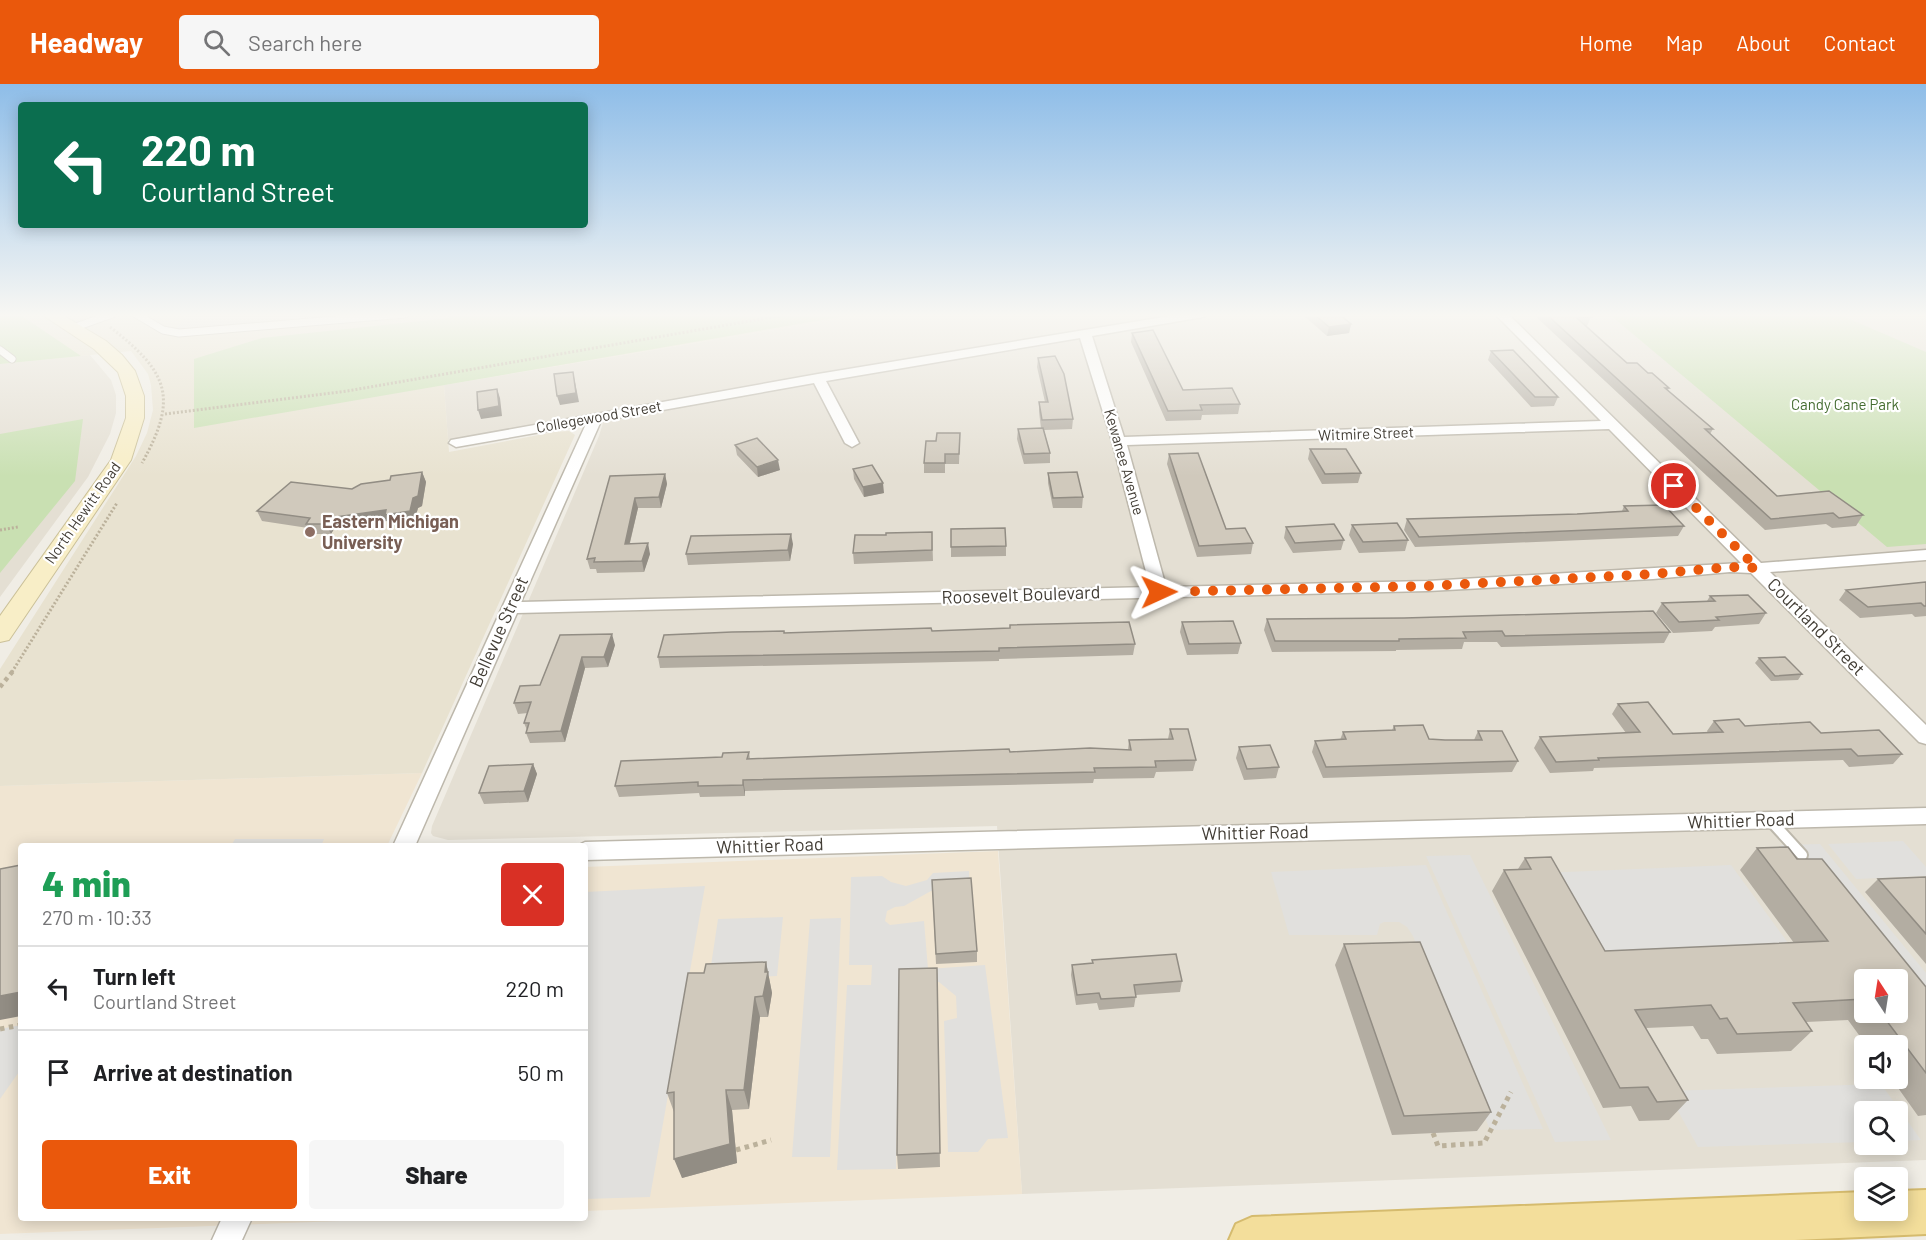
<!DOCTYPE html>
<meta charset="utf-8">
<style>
body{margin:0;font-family:Barlow,sans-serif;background:#f6f6f6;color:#202124;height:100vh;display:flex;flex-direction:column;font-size:22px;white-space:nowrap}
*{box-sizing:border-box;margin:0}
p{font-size:20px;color:#757577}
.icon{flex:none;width:33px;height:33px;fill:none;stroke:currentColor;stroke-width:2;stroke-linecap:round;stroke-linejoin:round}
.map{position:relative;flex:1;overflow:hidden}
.details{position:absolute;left:18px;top:759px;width:570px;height:378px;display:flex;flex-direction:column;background:#fff;border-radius:6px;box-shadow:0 3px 15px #0003}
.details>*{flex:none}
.top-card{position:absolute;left:18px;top:18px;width:570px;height:126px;border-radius:6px;box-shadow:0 3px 15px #0003;background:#0b6e4f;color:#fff;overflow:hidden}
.needle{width:39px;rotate:348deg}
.buttons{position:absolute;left:1854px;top:885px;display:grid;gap:12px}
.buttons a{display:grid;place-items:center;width:54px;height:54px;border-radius:6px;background:#fff;box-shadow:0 3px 15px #0003;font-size:30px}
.pin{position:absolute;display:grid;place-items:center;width:51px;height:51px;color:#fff;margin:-26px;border:3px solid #fff;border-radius:50%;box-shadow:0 2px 6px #0007}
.me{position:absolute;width:66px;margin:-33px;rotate:89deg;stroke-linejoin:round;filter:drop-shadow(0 0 4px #0008)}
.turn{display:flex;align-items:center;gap:21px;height:126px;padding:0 24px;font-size:27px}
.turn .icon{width:78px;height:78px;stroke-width:2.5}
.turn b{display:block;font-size:42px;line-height:51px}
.round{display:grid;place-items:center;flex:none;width:63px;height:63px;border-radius:6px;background:#f6f6f6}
.headline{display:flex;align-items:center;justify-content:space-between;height:102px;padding:0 24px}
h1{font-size:36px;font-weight:800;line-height:45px;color:#1e9e55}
.action{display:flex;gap:12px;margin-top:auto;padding:12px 24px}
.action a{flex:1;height:69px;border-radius:6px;background:#ea580c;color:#fff;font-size:24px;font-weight:800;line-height:69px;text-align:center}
.action a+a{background:#f6f6f6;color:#202124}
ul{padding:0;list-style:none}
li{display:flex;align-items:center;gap:18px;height:84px;padding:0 24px;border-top:2px solid #e0e0e0}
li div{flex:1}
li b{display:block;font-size:22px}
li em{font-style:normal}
header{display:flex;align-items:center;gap:36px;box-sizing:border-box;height:84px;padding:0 30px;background:#ea580c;color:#fff}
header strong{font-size:28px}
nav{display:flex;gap:33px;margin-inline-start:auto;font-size:21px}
.search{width:420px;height:54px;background:#f6f6f6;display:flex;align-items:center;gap:15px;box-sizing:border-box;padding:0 21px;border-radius:6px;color:#757577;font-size:22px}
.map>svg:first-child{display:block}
.residential{fill:#e4dfd3;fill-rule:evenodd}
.commercial{fill:#f0e5d2}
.education{fill:#e8e2d0}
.green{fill:#c9e0b2}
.parking{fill:#e1e0dd}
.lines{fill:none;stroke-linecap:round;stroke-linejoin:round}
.service-far1-casing{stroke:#bdb8ac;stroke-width:9}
.service-casing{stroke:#bdb8ac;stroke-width:14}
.minor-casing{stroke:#bdb8ac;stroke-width:3}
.secondary-casing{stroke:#cbc199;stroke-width:2}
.primary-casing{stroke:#d5bb6e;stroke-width:4}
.path-far2{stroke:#bbb19b;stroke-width:3;stroke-dasharray:2 2;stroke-linecap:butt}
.path-far1{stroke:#bbb19b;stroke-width:4.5;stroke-dasharray:4 4;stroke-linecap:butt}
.path{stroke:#bbb19b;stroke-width:5;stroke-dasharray:4.5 4.5;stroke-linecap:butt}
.service-far1{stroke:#fff;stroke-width:7}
.service{stroke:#fff;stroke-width:10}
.minor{fill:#fff;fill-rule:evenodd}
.secondary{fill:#f8eec7;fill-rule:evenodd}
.primary{fill:#f3de9b;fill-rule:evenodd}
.wall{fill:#b3ada2;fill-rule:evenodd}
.shaded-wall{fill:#928d84}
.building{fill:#d0c9bc;stroke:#928d84;stroke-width:1.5}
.route{stroke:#ea580c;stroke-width:10;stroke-dasharray:0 18}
.education-dot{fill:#8d6e63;stroke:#fff;stroke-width:2}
.labels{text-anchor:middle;stroke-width:4.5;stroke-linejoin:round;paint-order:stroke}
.far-park-label{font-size:15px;fill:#446c30;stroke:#fff}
.far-street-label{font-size:15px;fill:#423d35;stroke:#fff}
.education-label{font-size:18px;font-weight:bold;fill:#785e54;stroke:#fff;text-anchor:start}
.street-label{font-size:18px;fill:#423d35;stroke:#fff}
</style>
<header>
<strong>Headway</strong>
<div class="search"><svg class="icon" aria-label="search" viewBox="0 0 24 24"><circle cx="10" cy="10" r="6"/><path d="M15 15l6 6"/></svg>Search here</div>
<nav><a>Home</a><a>Map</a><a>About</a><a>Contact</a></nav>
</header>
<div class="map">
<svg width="1926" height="1156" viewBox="0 0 1926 1156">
<rect width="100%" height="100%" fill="#f0ede5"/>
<path class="residential" d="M871,230H1926V1076L1022,1110L997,742L448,756L433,752L431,749L432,742L599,352L606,329L448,356L444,301ZM1864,896H1898V928H1864ZM1864,962H1898V994H1864ZM1864,1028H1898V1060H1864Z
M90,271L111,296L116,311V329L110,350L88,393L0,513V280Z"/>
<path class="commercial" d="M422,689L387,762H21V1134H419L0,1150V702Z
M998,767L1022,1110L585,1127V783Z"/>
<path class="education" d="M0,230H871L444,301L449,368L555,348L569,347L575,351L422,689L0,702V585L136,372L147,349L153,326L151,301L148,290L131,267L0,280Z"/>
<path class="green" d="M0,230H19L81,272L0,280Z
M451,230H857L194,344V275L262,254L449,234Z
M1609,230H1838L1926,268V460L1887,463Z
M83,335L75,397L0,489V350Z"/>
<path class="parking" d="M187,230H424L171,251Z
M235,755H324L321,762H231Z
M1903,757L1926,783V792L1856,795L1828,760Z
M1820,760L1926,889V951L1898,896L1883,895L1780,761Z
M1470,771L1611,1056L1555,1058L1426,772Z
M1426,781L1543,1045L1490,1046L1413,852L1407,843L1399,838H1384L1380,840L1377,851H1289L1271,788Z
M1731,781L1799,874L1595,883L1542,789Z
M969,787L970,805L931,807L904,822L895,823L887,827L885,837L890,841L924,837L928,885L985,881L1008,1054L988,1055L978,1068H948L944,937L957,934L956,912L939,898L899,899L896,1085L837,1086L847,901H871L872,881H849L851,793L882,792L891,798L906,802L927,796L933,789Z
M705,802L650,1113L585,1115V808Z
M783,833L777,892L709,895L718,835Z
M841,834L830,1073H792L810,835Z
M21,941V985L0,1015V945Z
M1881,1000L1921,1056L1898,1057V1028H1864V1058L1698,1063L1667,1007Z"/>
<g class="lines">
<defs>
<path id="service-far1" d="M136,230L163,246L179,249L405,230
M73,244L112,230
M0,266L12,275"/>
<path id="service" d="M1770,736L1802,771"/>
<path id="minor" d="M1182,230H1209L1203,233L1092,252L1124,353L1601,337L1495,230H1508L1761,479L1926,466V476L1770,488L1926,641V660L1919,658L1751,489L1730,488L1653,495L1428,507L517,529L415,762H393L586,340L456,363L449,359L451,356L818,290ZM1080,254L1112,357L1150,503L521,518L601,337L814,299L845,359L852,363L859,359L826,297ZM1609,345L1741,479L1428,497L1166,503L1127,361Z
M1926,724V740L585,776V762H577L585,758Z
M222,1134H252L242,1156H212Z"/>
<path id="secondary" d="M41,230H61L106,257L122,271L135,287L144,312V334L131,376L9,556L0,558V532L111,376L126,334V312L118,288L94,265Z"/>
<path id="primary" d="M1926,1106V1150L1795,1156H1229L1236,1140L1252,1133L1864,1108V1126H1898V1107Z"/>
</defs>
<use href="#service-far1" class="service-far1-casing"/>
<use href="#service" class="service-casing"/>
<use href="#minor" class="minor-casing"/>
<use href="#secondary" class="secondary-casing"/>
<use href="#primary" class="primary-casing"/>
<path class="path-far2" d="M110,243C168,288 179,313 142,379
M165,330L347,307L790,230
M0,446L18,443
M12,588L117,419"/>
<path class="path-far1" d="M0,603L13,587"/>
<path class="path" d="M0,945L21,941
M1433,1049L1438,1062L1484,1059L1511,1008
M736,1066L771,1056"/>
<use href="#service-far1" class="service-far1"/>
<use href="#service" class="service"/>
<use href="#minor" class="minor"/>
<use href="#secondary" class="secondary"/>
<use href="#primary" class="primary"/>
</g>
<path class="wall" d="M1303,230H1339L1351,240L1349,249L1327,252L1303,231Z
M1533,230H1586L1591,233L1587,242H1586L1627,279L1648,289L1669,304L1668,306L1713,345L1710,350L1777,412L1863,431L1856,442L1832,444L1826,440L1765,446Z
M1132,249L1183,306L1240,320L1238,330L1202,331L1201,336L1166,337L1131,258Z
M1491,267L1558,313L1554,322L1531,323L1488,276Z
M1038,274L1073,335L1072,345L1044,346L1050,369V379L1024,380L1017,355L1018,345L1041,344L1039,328V318H1045L1037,283Z
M960,349L959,380H945V389H924V379L936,357Z
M735,361L780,386L758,393L737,371Z
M1310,365L1361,389L1358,399L1322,400L1308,375Z
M1169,370L1226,445L1253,459L1251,470L1197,473L1167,380Z
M853,385L884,409L864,413L854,395Z
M422,388L426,398L422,422L418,424L414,438L390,441L387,437L340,443L334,445L331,450H311L308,444L262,437L257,427L390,396Z
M1048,389L1083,413L1082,424H1053L1048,399Z
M665,390L667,400L661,424H638L630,459L650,470L644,488L597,489L596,485H590L587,475L610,392Z
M1624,422L1684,442L1678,452L1415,463L1404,446L1407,435L1577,430L1622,427Z
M1352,441L1408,456L1405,467L1359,469L1349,451Z
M1286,443L1344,456L1341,466L1293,469L1284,454Z
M951,445L1006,462V472L951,473Z
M932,448L933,477L854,480L853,469L886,451Z
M793,460L790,477L688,481L686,470Z
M1926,498V532L1915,533L1912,530L1860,534L1839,516L1846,506Z
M1710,512L1766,529L1759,540L1715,543L1712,547L1673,549L1656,529L1662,519L1707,517Z
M1267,535L1670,548L1664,559L1501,563L1497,558H1464L1462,565L1396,566V567L1272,568L1264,546Z
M1182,538L1241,559L1238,570L1187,571L1180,548Z
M784,547L785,549L932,547L1135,560L1133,571L999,575V577L660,584L658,573Z
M560,551L615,561L608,583L585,584L565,658L530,659L526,649L527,646L524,639L528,629L518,630L514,619L540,601Z
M1759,574L1802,590L1798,596L1771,597L1755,579Z
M1618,620L1673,650L1708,649L1707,647L1714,637L1745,642L1821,649L1902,670L1893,680L1849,683L1843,676L1594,684L1593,687L1550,689L1534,664L1540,653L1626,649L1612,630Z
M1394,642L1429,655L1445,656H1474L1478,647L1518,677L1512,688L1323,694L1312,668L1315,657L1340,656L1343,648L1392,646Z
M1170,645L1196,676L1193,687L1156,688L1154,694L1094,695L1093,699L745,707V712L700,713L699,709L619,713L615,702L749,668L750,675L1128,666L1129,656L1168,655Z
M1239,663L1279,683L1276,694L1244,696L1236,674Z
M533,680L537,690L528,718L484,720L479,709Z
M1757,764L1797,775L1926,903V1031L1918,1032L1891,994H1898V962H1867L1848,936L1806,938L1812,947L1791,967L1717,970L1708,955H1701L1693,942L1646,944L1688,1016L1669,1036L1639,1037L1631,1022L1603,1024L1492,807L1504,786L1518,785L1525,774L1605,867L1794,859L1740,786ZM1864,896L1898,928H1864Z
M1926,793V880L1865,808L1878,795Z
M932,796L977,867V878L936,880Z
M1344,860L1491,1028L1477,1047L1392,1051L1335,881Z
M1092,876L1182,897L1180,908L1136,911L1134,923L1099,926L1097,919L1076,921L1071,891L1072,881L1092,879Z
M766,878L772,909L768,933H760L749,1025L732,1026L737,1079L682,1094L674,1028L667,1009L704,889Z
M937,884L940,1083L898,1085L897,1071Z"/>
<path class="shaded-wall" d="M1351,240L1349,249L1327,252L1329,243Z
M573,288L579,318L560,321L557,312Z
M497,305L500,314L502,332L481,335L478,326Z
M778,376L780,386L758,393L757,383Z
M422,388L426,398L422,422L418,424L414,438L390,441L387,437L340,443L334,445L331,450L326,440L329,435L413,414Z
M665,390L667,400L661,424L659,413Z
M883,399L884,409L864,413L863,403Z
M635,414L638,424L627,470L625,460Z
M791,450L793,460L790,477L788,466Z
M648,459L650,470L644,488L642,477Z
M612,550L615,561L608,583L604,573Z
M582,573L585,584L565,658L561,647Z
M533,680L537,690L528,718L524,707Z
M743,696L745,707V712L743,701Z
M766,878L772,909L768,933L763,912L765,888Z
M21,908V932L0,936V912Z
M755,913L760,933L749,1025L744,1006Z
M726,1006L732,1026L737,1079L682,1094L674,1075Z"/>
<path class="building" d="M1314,230H1339L1351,240L1329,243Z
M1546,230H1586L1591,233L1577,234L1627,279H1637L1648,289H1652L1669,304H1665L1713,345H1705L1777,412L1829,407L1863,431L1839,434L1833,429L1771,435Z
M1153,246L1183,306L1232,304L1240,320L1200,321L1202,326L1168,327L1132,249Z
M1513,266L1558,313H1535L1491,267Z
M1055,272L1064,290L1073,335L1042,336L1039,318H1048L1038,274Z
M573,288L576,309L557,312L554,290Z
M497,305L499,322L478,326L477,308Z
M1043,344L1050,369L1024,370L1018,345Z
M937,349H960L959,370H945V379H924L926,357H936Z
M757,354L778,376L757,383L735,361Z
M1310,365H1346L1361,389L1325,390Z
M1198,369L1226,445L1245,444L1253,459L1199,462L1169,370Z
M872,381L883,399L863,403L853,385Z
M422,388L418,412L413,414L410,427L385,431L386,426L336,433L329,435L326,440H306L310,434L257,427L291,398L352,405L361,400L390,396L391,392Z
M1077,388L1083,413L1053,414L1048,389Z
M665,390L659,413L635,414L625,460L648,459L642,477L594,478L595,474L587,475L610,392Z
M1664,421L1684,442L1419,453L1407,435L1577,430L1628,427L1624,422Z
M1397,439L1408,456L1363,458L1352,441Z
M1334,440L1344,456L1295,459L1286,443Z
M1005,444L1006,462L951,463V445Z
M932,448V466L853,469L855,451H886V449Z
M791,450L788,466L686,470L691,452Z
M1926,498V522H1924L1921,519L1868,523L1846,506Z
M1748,511L1766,529L1716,533L1719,536L1679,538L1662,519L1715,517L1710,512Z
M1653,527L1670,548L1505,552L1502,547L1463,548L1466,554L1399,555V557H1275L1267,535L1404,534Z
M1233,537L1241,559L1189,560L1182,538Z
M1129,538L1135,560L999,564V567L658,573L664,551L732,548L784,547V549L931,544L932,547L1010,544V541Z
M612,550L604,573H582L561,647L526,649L529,639H524L531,618L514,619L520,602L540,601L560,551Z
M1785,573L1802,590L1775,592L1759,574Z
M1648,618L1673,650L1723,648L1714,637L1739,635L1745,642L1810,638L1821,649L1879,646L1902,670L1858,672L1851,665L1598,674L1599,676L1556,678L1540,653L1640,648L1618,620Z
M1423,641L1429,655L1445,656H1482L1478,647H1502L1518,677L1326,683L1315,657L1346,655L1343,648L1395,646L1394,642Z
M1170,645H1188L1196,676L1155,677L1156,683L1094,684L1095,688L743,696V701L698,702V698L615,702L621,677L722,673L723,669L749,668L747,675L1009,665L1010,668L1090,664L1131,666L1129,656L1173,655Z
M1270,661L1279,683L1247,685L1239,663Z
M533,680L524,707L479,709L489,682Z
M1788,763L1797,775H1822L1926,903V989L1880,928H1898V896H1864V915L1793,919L1812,947L1737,950L1727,934L1720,935L1711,921L1635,926L1688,1016L1657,1018L1648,1003L1620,1004L1504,786L1531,785L1525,774L1551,773L1605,867L1828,857L1757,764Z
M21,781V908L0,912V785Z
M1926,793V850L1878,795Z
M971,794L977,867L936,870L932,796Z
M1420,858L1491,1028L1404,1032L1344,860Z
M1176,870L1182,897L1134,901L1136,913L1101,915L1099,909L1077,911L1072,881L1093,879L1092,876Z
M766,878L765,888H768L763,912L755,913L744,1006H726L730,1060L674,1075V1008L667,1009L688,889H704L706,880Z
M937,884L940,1069L897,1071L899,885Z"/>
<linearGradient id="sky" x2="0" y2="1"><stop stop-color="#8ebde8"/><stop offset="0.59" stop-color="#f8f7f3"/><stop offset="1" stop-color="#f8f7f3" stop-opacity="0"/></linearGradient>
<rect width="1926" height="392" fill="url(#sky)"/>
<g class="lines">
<path class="route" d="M1159,508L1428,502L1653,490L1730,483L1757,484L1674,402"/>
</g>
<circle class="education-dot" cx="310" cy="448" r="6"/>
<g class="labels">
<g class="far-park-label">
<text x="1845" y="326">Candy Cane Park</text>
</g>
<g class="far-street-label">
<text transform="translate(599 333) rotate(-10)" y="5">Collegewood Street</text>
<text transform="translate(1366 350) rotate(-2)" y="5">Witmire Street</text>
<text transform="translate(1124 378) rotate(74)" y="5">Kewanee Avenue</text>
<text transform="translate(83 429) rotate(-55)" y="5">North Hewitt Road</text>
</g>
<g class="education-label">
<text x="322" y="444">Eastern Michigan<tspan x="322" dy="21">University</tspan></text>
</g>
<g class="street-label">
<text transform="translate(1021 511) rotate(-2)" y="6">Roosevelt Boulevard</text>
<text transform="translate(1816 543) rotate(45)" y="6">Courtland Street</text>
<text transform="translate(499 548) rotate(-66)" y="6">Bellevue Street</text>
<text transform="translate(1741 737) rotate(-2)" y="6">Whittier Road</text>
<text transform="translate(1255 749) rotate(-1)" y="6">Whittier Road</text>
<text transform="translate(770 762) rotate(-2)" y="6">Whittier Road</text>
</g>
</g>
</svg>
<div class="buttons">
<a><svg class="needle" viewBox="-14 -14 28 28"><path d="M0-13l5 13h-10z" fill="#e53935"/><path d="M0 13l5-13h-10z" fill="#757577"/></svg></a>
<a><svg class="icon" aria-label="sound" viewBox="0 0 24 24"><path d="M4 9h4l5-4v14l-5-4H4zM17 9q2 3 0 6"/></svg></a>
<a><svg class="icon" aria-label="search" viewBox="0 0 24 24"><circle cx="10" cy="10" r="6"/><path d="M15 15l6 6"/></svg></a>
<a><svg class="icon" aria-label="layers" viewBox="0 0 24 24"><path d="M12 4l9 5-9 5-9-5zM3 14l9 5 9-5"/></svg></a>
</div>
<div class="pin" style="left:1674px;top:402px;background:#d93025"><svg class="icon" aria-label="arrive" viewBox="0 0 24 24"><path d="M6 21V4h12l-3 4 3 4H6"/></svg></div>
<svg class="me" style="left:1159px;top:508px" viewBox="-20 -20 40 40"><path d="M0-17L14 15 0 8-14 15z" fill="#ea580c" stroke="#fff" stroke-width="4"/></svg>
<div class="top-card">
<div class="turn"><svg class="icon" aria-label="left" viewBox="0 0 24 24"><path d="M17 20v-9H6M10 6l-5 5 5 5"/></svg><div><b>220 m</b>Courtland Street</div></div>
</div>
<section class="details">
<div class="headline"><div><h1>4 min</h1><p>270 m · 10:33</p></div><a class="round" style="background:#d93025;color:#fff"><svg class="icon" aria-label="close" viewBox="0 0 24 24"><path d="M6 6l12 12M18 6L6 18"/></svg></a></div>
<ul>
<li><svg class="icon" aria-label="left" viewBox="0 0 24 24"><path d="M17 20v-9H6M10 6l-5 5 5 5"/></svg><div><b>Turn left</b><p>Courtland Street</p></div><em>220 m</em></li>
<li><svg class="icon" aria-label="arrive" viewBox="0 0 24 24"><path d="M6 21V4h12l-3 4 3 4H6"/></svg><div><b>Arrive at destination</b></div><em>50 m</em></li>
</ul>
<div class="action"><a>Exit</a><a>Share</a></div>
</section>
</div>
